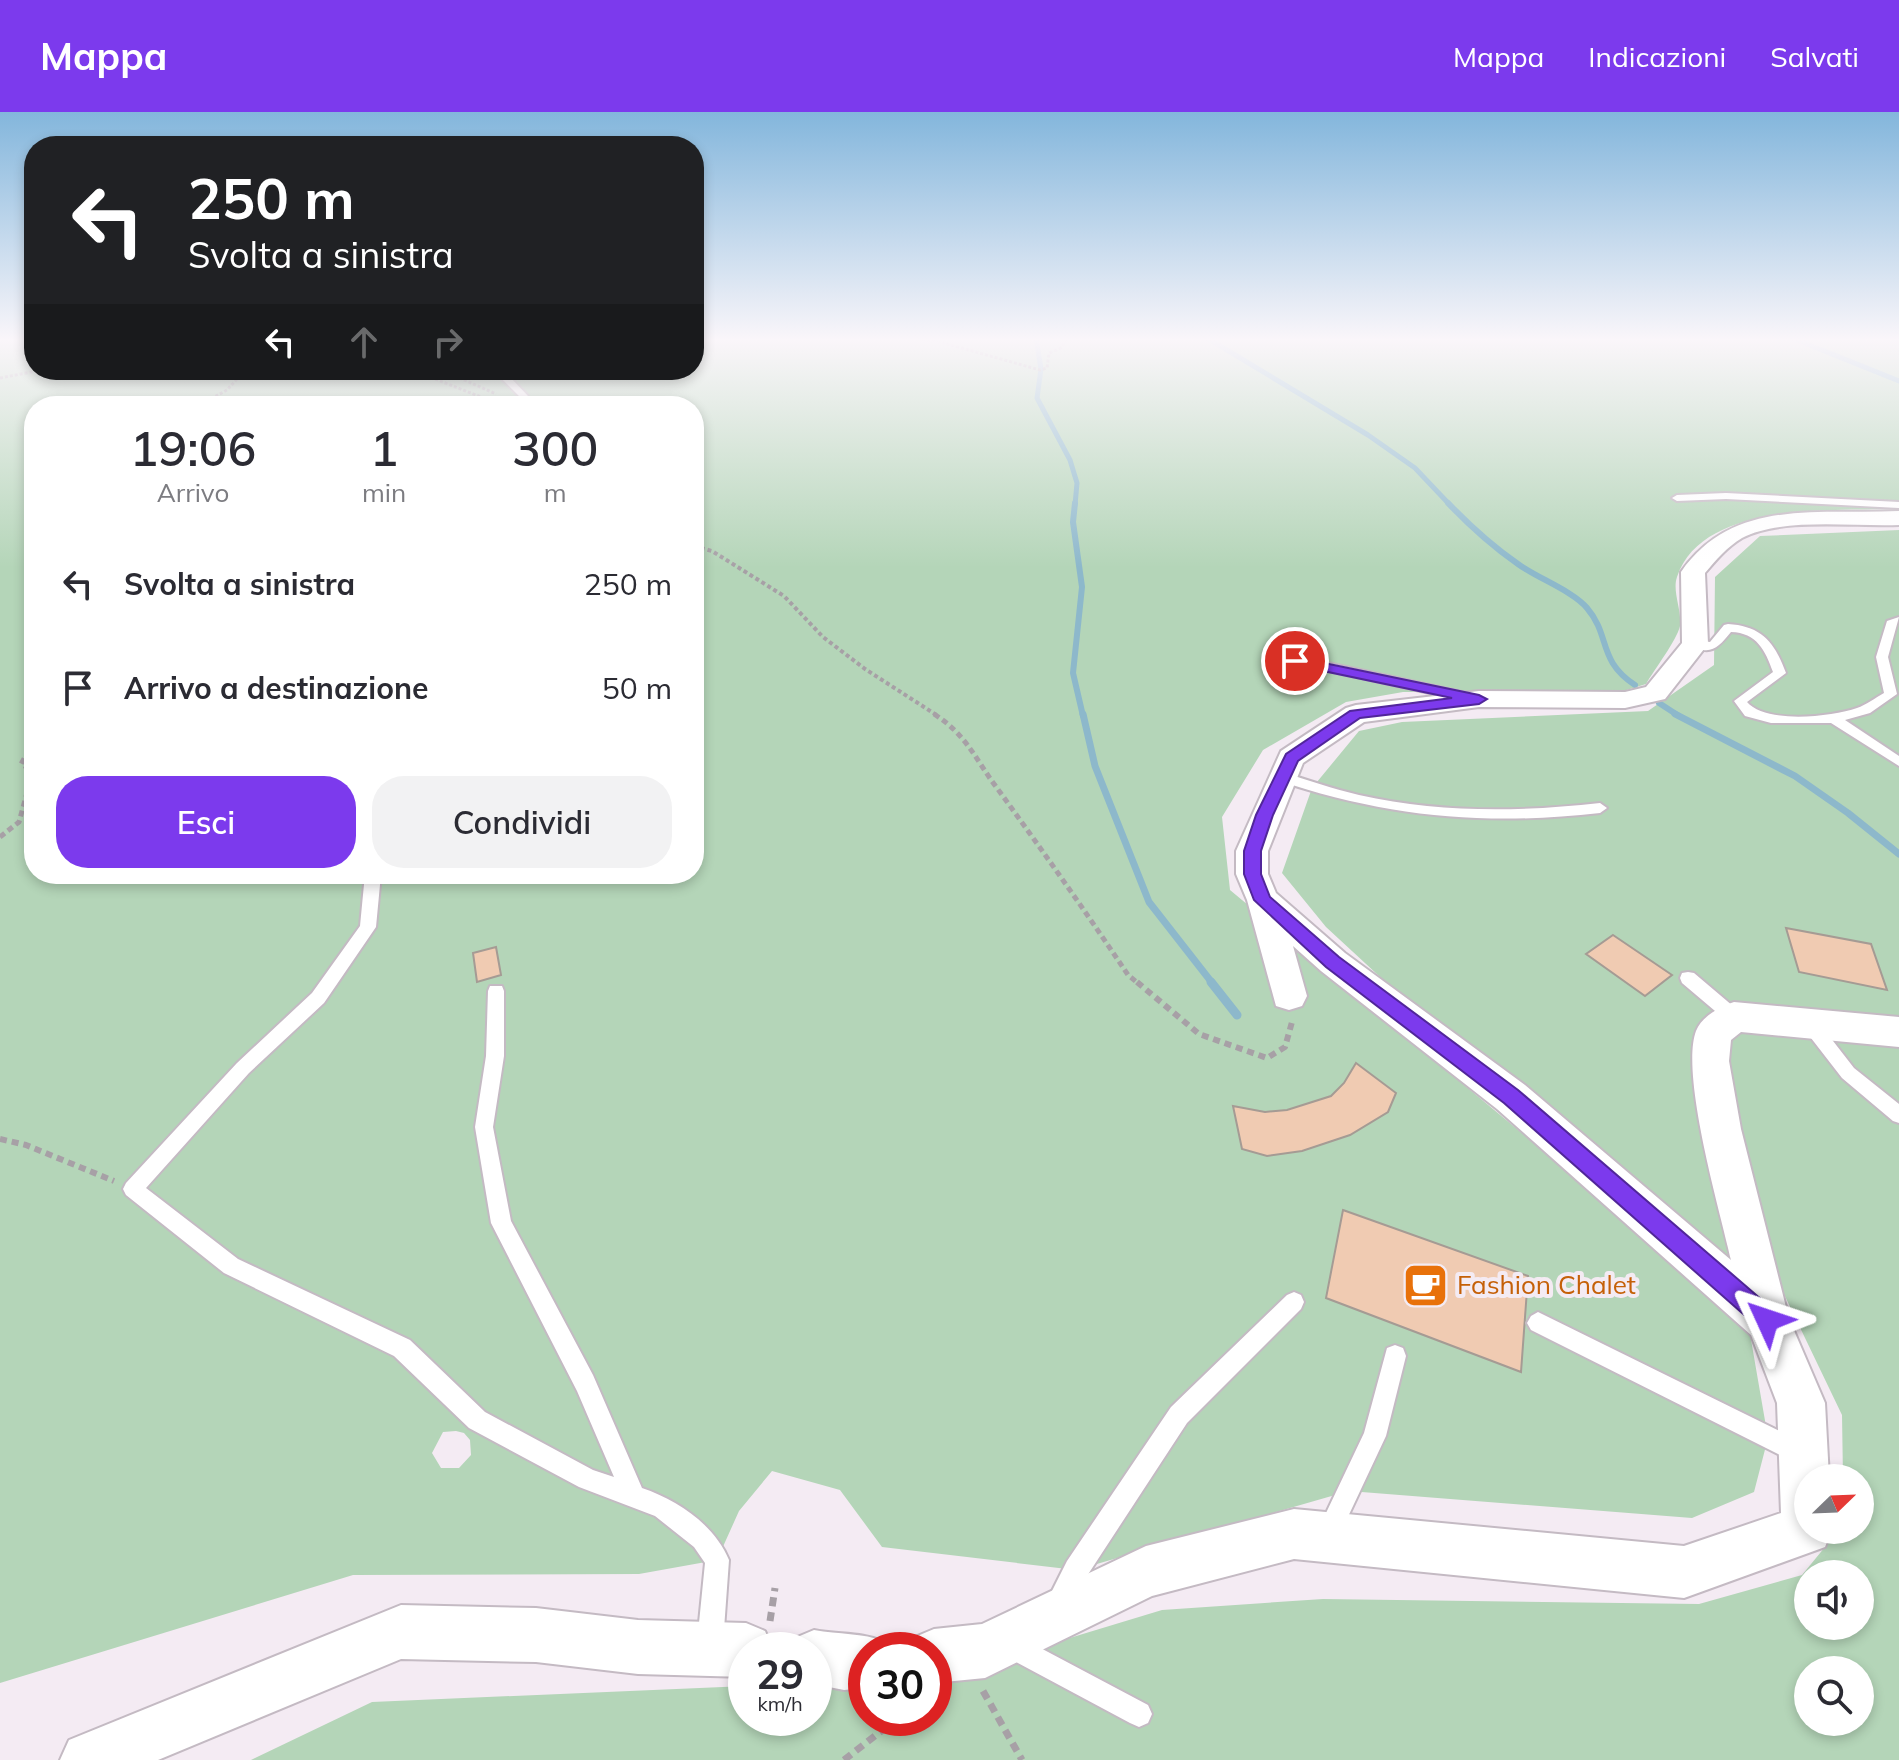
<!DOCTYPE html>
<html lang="it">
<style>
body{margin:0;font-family:Mulish,sans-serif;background:#f2f2f3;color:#2b2b33;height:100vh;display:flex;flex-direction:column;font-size:30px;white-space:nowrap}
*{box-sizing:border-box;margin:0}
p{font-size:26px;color:#7c7c81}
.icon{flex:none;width:44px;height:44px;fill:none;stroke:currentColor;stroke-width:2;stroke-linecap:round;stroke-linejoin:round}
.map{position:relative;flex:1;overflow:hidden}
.panel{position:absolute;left:24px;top:284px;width:680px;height:488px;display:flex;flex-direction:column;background:#fff;border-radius:32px;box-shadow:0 4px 12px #0003}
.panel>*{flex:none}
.hud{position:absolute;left:24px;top:24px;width:680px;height:244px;border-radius:32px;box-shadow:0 4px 12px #0003;background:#202124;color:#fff;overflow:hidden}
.needle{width:52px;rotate:67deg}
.fabs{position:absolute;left:1794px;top:1352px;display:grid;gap:16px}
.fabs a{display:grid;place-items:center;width:80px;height:80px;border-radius:50%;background:#fff;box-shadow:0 4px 12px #0003;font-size:40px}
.speed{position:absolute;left:728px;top:1520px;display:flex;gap:16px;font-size:40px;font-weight:700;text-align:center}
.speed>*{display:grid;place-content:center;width:104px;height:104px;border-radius:50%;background:#fff;box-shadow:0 4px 12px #0003;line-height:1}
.speed small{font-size:20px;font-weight:400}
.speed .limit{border:12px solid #d22;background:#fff;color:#111}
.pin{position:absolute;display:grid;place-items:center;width:68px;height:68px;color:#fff;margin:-34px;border:4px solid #fff;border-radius:50%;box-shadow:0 2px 8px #0007}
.me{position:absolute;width:88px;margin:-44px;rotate:312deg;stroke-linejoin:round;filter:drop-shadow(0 0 6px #0008)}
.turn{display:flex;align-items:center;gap:28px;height:168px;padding:0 32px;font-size:36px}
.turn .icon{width:104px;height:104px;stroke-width:2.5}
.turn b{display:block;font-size:56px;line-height:68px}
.lanes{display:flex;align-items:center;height:76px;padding:0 32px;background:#0003;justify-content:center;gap:40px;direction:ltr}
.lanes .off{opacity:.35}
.eta{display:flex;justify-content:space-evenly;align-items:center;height:136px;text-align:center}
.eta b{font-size:48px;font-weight:600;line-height:56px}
.action{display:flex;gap:16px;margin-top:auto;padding:16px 32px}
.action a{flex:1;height:92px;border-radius:32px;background:#7c3aed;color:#fff;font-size:32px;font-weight:600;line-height:92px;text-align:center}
.action a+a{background:#f2f2f3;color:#2b2b33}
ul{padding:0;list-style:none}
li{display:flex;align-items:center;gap:24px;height:104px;padding:0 32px}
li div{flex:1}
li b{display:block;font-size:30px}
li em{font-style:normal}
header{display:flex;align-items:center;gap:48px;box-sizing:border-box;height:112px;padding:0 40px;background:#7c3aed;color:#fff}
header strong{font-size:38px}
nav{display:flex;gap:44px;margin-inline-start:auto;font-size:28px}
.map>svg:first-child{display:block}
.green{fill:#b4d5b8;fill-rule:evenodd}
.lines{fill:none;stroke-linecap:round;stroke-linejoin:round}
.stream-far3{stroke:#8db8cb;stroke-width:5}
.stream-far2{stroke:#8db8cb;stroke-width:6}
.stream-far1{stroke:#8db8cb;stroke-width:7}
.stream{stroke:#8db8cb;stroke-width:9}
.building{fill:#f0cbb2;stroke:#a59b94;stroke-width:2}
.lane-casing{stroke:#c4bac3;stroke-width:4}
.street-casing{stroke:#c4bac3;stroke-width:4}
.path-far4{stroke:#a7a0a6;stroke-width:3;stroke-dasharray:3 2;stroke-linecap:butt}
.path-far3{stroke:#a7a0a6;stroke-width:4;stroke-dasharray:4 3;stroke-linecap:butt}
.path-far2{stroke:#a7a0a6;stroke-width:5;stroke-dasharray:6 4;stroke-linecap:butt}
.path-far1{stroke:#a7a0a6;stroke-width:6;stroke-dasharray:7 5;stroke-linecap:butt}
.path{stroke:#a7a0a6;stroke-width:7;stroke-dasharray:9 6;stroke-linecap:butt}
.lane{fill:#fff;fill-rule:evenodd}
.street{fill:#fff;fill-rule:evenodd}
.route{fill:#7c3aed;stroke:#51269a;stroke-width:2}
.labels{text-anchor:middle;stroke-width:8;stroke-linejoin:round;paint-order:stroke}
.near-food-label{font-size:26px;fill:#c56008;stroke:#f4ebf3;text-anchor:start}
</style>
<header>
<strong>Mappa</strong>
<nav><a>Mappa</a><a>Indicazioni</a><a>Salvati</a></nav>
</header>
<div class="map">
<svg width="1899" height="1648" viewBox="0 0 1899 1648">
<rect width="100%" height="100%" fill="#f4ebf3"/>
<path class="green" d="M0,226H34V258H694V226H1899V397C1835,399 1702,389 1677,465C1672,479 1682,498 1680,514C1677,528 1654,558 1646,572L1620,580H1403L1346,590L1263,638L1222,705L1230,778L1582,1071L1749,1216L1768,1326L1754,1380L1692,1406L1349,1379L1076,1458L882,1435L840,1378L772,1359L739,1399L717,1448L639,1462L353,1463L0,1571ZM34,294H694V762H34ZM456,1319L464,1321L470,1328L471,1343L459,1356H441L432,1341L443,1320Z
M1899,418V1648H251L372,1590L746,1574V1606H814V1572L866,1570V1606H934V1567L1162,1498L1323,1487L1699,1492L1802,1463L1839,1418H1860V1366H1843L1842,1303L1782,1178L1752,1145L1715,1143L1392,876L1326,815L1282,761L1312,676L1359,619L1402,610L1648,599L1714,553L1715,465L1760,424ZM1808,1462H1860V1514H1808ZM1808,1558H1860V1610H1808Z"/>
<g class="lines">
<path class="stream-far3" d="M1036,226L1041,257L1037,286L1070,348L1077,371L1075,393
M1207,226L1368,323L1415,356L1450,393
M1792,226L1899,269"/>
<path class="stream-far2" d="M1075,391L1073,410L1082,475L1073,561L1083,604
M1448,391C1470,414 1492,434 1518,452C1537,466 1573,479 1587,496C1611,524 1597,548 1635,573
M1659,591L1679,604"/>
<path class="stream-far1" d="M1083,602L1095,654L1149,790L1213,872
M1675,602L1795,664L1848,701L1899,742"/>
<path class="stream" d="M1211,870L1237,903"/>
</g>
<path class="building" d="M1786,816L1871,832L1887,878L1799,860Z
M1613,823L1672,863L1645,884L1586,842Z
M496,835L501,863L477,870L473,841Z
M1356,951L1396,981L1388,1000L1350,1023L1302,1039L1267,1044L1242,1037L1233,994L1265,1000L1287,998L1331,984L1344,971Z
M1343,1098L1528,1164L1521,1260L1326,1186Z"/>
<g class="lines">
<defs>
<path id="lane" d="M489,258L506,261L528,284V294H520V285L500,265Z
M1726,381L1899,390V396L1726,387L1677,389L1672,386L1677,383Z
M1899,505L1888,545L1897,582L1870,601L1845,608L1899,644V654L1831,611H1771L1745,604L1734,589L1773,560C1765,538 1757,521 1731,520C1718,536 1710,545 1689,532L1695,528L1710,530L1724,513L1728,512C1762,514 1775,531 1786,561L1747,590C1766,612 1831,605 1857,596C1866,593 1875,586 1884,581L1876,545L1887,509Z
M1273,539L1471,582L1477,586L1471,590L1269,546L1267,543Z
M1282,660C1308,668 1333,677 1359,683C1439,701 1519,700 1600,691L1607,696L1600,701C1486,714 1386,705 1277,668L1275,665L1277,662Z
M365,762H381L376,815L324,891L249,961L146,1076L238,1147L410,1228L485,1300L593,1358L614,1365L577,1279L491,1111L475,1015L486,944L488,879L490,874H502L504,879V944L493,1015L511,1109L593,1263L642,1376C677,1388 714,1412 729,1448L723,1531L719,1540L710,1544L701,1540L697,1531L705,1451L694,1435L655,1404L579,1375L469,1316L394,1244L224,1161L126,1083L123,1077L126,1071L237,951L312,881L360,814Z
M1688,860L1694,861L1740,900L1743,905L1740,910L1734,912L1728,910L1682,871L1680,866L1682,861Z
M1810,905L1816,907L1854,956L1899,992V1011L1893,1009L1842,966L1804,917L1801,912L1804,907Z
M1294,1180L1301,1183L1304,1190L1301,1197L1187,1311L1085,1467L1068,1498L1059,1501L1050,1498L1047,1489L1067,1449L1171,1295L1287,1183Z
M1538,1200L1806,1332L1809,1340L1806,1348L1798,1351L1790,1348L1531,1218L1527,1211L1531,1204Z
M1395,1233L1403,1236L1406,1244L1386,1324L1337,1428L1329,1432L1321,1428L1317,1420L1364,1321L1387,1236Z
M1014,1522L1148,1593L1152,1602L1148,1611L1139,1615L1130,1611L1005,1544L1001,1535L1005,1526Z"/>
<path id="street" d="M1899,399V413C1854,415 1781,405 1742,426C1727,435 1716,448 1705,461L1708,532L1665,587L1625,596L1479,595L1364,610L1303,651L1268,739V762L1276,781L1345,841L1525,973L1731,1148C1720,1099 1680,963 1696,919C1702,904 1720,895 1734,890L1899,905V935L1741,920L1731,928L1729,949L1741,1017L1789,1207L1825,1291L1829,1366H1808V1418H1832L1825,1435L1684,1486L1294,1447L1152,1484L985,1566L934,1571V1538H909L915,1525L934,1517L982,1512L1146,1434L1294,1397L1684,1434L1781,1401L1777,1291L1751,1223L1497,997L1321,859L1293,834L1307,884L1302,894L1289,898L1276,894L1247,788L1236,762V739L1281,639L1346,596L1356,593L1479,579L1625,580L1646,575L1682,531L1681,460C1733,385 1820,403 1899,399Z
M401,1493L536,1496L638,1508L746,1511L765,1519L773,1538H746V1565L638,1562L536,1550L401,1547L158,1648H60L69,1628Z
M814,1518C839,1523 862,1520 885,1530L889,1538H866V1576L844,1578L814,1572V1538H790L795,1526Z"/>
</defs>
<use href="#lane" class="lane-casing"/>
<use href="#street" class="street-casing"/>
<path class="path-far4" d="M912,226L944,231L1040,258L1047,256L1049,241L1061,236L1068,226
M412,258L504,294
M441,258L496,282
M0,266L42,258
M198,294L227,278L245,258"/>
<path class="path-far3" d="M694,434L712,439L784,484L823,525L865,557L938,604"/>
<path class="path-far2" d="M934,602C967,623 975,647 997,676C1042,738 1086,800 1128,863L1139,872
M34,629L21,652L34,659
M0,725L19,710L27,681L34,672"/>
<path class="path-far1" d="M1137,870L1199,922L1267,946L1285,935L1292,910
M0,1027L26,1033L114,1069"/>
<path class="path" d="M770,1509L775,1476
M983,1579L1022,1648
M844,1648L898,1606"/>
<use href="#lane" class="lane"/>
<use href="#street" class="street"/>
</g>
<linearGradient id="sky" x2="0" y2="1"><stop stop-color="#83b6dc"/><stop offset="0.5" stop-color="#faf6fa"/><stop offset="1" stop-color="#faf6fa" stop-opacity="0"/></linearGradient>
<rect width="1899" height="456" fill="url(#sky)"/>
<path class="route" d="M1295,545L1479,583L1487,587L1479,592L1360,606L1298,649L1273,703L1261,739V762L1270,785L1339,845L1518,978L1776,1200L1779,1208L1776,1216L1767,1220L1759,1216L1504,991L1326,855L1254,788L1244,762V739L1256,703L1286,642L1350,599L1452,586L1290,552L1288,549Z"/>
<defs>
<symbol id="cafe-square" viewBox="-11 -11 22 22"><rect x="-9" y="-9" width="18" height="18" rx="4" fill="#e8710a" stroke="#f4ebf3"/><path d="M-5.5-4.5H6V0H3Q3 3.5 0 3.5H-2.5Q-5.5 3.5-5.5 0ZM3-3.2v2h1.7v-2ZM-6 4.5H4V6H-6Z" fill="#fff"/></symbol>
</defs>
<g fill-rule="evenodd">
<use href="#cafe-square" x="1400" y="1148" width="51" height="51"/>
</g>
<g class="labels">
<g class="near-food-label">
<text x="1457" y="1182">Fashion Chalet</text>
</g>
</g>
</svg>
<div class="fabs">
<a><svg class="needle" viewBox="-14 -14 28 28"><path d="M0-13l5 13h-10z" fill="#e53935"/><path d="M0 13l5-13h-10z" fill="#7c7c81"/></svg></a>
<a><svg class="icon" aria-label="sound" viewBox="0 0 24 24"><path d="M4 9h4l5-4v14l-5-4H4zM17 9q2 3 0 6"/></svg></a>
<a><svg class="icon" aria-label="search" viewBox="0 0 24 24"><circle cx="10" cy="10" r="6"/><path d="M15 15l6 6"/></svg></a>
</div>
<div class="speed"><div>29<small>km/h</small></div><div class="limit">30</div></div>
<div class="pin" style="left:1295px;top:549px;background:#d93025"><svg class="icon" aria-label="arrive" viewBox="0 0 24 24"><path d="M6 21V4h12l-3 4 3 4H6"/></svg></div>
<svg class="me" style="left:1767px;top:1208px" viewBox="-20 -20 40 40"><path d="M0-17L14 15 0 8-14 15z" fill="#7c3aed" stroke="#fff" stroke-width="4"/></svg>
<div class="hud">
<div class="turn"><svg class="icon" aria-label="left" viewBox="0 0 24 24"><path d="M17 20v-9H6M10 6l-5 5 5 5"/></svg><div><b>250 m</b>Svolta a sinistra</div></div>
<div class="lanes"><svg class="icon" aria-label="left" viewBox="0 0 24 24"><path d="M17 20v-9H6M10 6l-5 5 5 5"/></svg><svg class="icon off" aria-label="ahead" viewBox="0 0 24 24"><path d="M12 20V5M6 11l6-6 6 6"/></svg><svg class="icon off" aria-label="right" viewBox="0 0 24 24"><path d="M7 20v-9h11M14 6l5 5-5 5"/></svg></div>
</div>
<section class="panel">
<div class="eta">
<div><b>19:06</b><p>Arrivo</p></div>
<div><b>1</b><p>min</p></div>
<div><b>300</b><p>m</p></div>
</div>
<ul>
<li><svg class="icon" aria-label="left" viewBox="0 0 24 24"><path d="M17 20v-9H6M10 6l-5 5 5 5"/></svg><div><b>Svolta a sinistra</b></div><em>250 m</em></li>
<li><svg class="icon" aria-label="arrive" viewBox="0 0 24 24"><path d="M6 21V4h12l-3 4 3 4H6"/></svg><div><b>Arrivo a destinazione</b></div><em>50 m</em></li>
</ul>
<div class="action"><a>Esci</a><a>Condividi</a></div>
</section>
</div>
